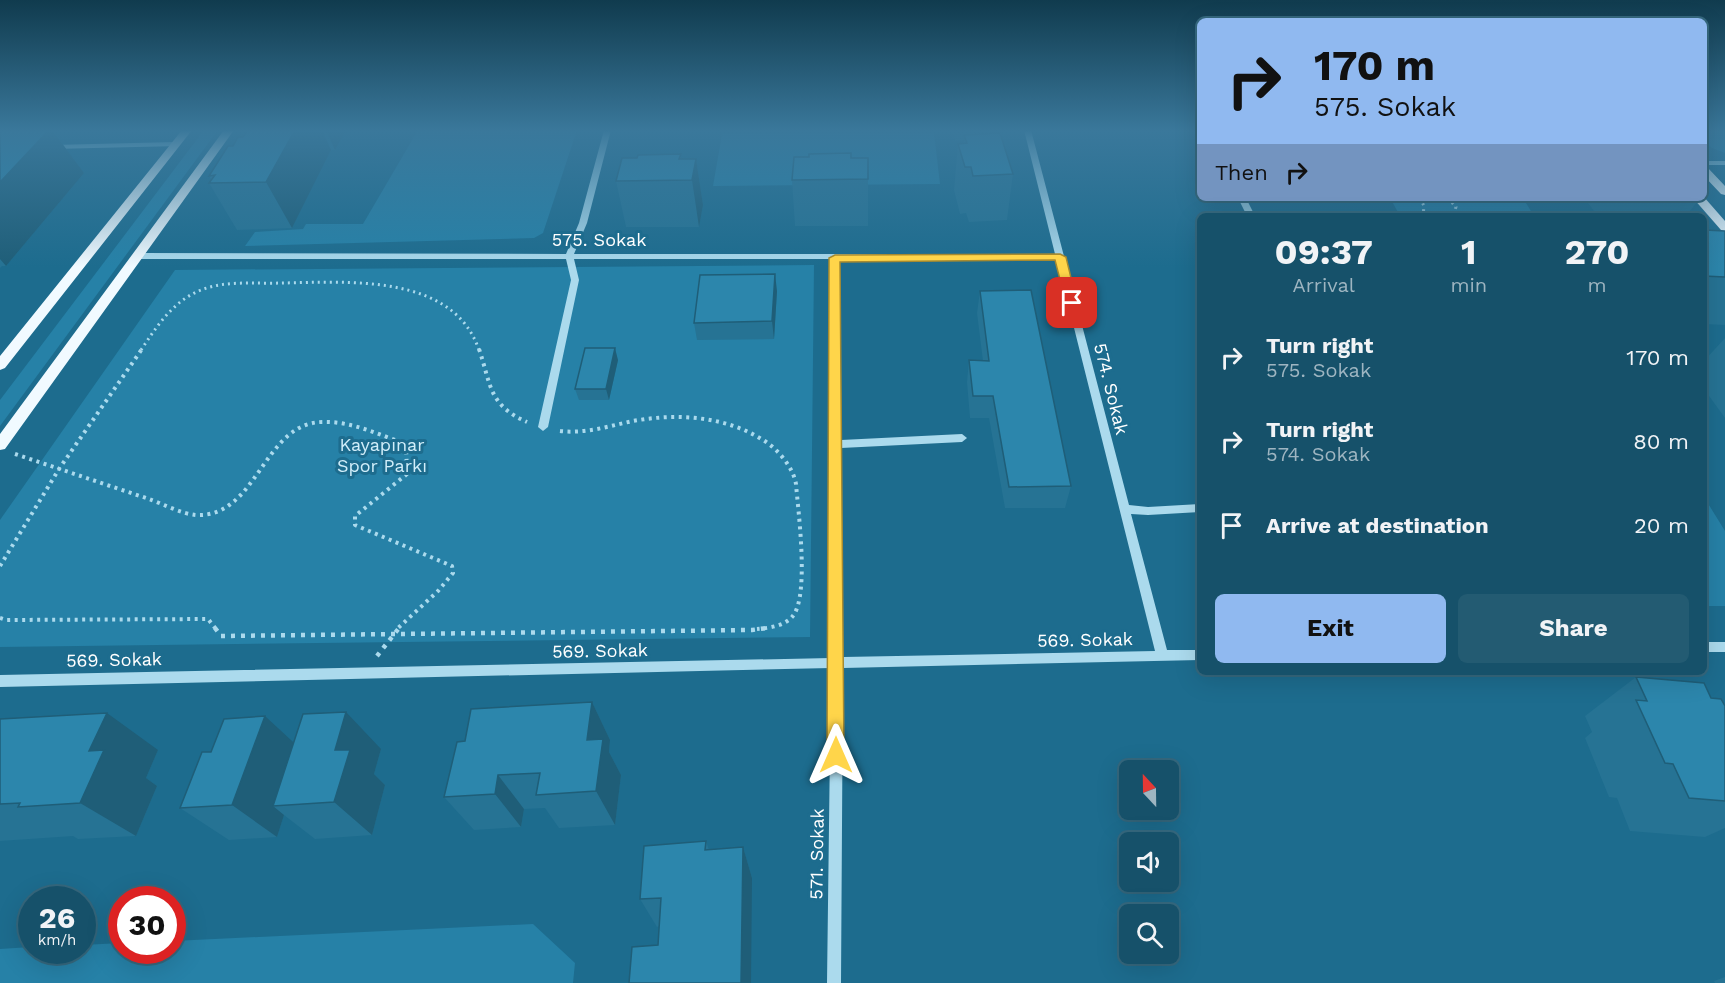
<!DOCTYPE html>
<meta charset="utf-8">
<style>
body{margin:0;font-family:"Work Sans",sans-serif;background:#235b72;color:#f1f3f6;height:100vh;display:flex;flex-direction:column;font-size:22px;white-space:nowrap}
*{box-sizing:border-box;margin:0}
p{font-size:20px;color:#9eb5c1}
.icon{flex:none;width:33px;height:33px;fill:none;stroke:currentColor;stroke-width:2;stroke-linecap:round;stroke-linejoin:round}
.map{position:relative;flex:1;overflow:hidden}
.details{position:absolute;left:1197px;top:213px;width:510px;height:462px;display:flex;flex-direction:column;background:#16516a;border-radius:9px;box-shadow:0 6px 24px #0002,0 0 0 2px #35687e}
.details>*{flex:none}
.banner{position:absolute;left:1197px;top:18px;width:510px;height:183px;border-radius:9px;box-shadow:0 6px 24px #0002,0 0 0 2px #35687e;background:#90b9f0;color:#111;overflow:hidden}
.needle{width:39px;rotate:338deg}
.buttons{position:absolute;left:1119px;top:760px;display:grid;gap:12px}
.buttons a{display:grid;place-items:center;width:60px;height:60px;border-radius:9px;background:#16516a;box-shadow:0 6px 24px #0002,0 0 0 2px #35687e;font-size:30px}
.speed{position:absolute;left:18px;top:886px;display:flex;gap:12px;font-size:30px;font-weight:700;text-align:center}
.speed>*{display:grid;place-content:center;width:78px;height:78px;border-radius:50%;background:#16516a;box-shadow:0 6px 24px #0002,0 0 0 2px #35687e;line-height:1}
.speed small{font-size:15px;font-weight:400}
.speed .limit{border:9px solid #d22;background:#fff;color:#111}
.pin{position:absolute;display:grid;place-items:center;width:51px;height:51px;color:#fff;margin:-26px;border-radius:12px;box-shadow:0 3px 9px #0006}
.me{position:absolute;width:66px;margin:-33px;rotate:0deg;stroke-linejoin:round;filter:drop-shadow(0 0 4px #0008)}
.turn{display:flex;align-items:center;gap:21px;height:126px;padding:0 18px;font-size:27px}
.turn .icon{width:78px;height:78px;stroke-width:2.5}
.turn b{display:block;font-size:42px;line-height:51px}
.then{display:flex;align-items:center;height:57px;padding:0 18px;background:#0003;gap:12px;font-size:22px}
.eta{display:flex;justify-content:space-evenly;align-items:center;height:102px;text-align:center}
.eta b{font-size:36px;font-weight:700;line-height:42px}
.button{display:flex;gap:12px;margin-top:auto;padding:12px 18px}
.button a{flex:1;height:69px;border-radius:9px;background:#90b9f0;color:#111;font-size:24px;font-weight:700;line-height:69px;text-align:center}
.button a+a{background:#235b72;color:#f1f3f6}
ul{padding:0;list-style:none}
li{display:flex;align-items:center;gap:18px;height:84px;padding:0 18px}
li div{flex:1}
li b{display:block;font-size:22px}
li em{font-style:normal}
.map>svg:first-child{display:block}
.green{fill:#2681a7}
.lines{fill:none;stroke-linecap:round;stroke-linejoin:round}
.path-far2{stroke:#abdaed;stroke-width:3;stroke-dasharray:2 4;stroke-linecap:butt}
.path-far1{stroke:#abdaed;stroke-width:4;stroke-dasharray:3 4.5;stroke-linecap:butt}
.path{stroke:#abdaed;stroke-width:4.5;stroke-dasharray:4 6;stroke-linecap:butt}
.minor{fill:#abdaed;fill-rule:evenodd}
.major{fill:#f1faff;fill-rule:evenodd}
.wall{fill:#267394}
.shaded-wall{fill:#1f5e78}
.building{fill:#2c86ac;stroke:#1f5e78;stroke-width:1.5}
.route{fill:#ffd54a;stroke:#a68a30;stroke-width:1.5}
.labels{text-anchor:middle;stroke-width:6;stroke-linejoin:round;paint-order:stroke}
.street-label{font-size:18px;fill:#fff;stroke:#1d6c8e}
.park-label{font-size:18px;fill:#d1eefa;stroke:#1d6c8e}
</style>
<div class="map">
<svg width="1725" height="983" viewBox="0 0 1725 983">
<rect width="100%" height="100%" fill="#1d6c8e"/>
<path class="green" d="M204,130H218L0,426V400Z
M418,130H577L543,233L534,238L245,246L255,232L303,229L306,224H363Z
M1704,130H1725V153L1712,148L1704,141Z
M934,133L940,184L713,186L722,134Z
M1390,198H1523L1534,216H1378L1399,214Z
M814,265L810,637L0,647V520L175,270Z
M1704,497L1725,531V606H1704Z
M533,924L575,963L573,983H0V949L31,947L32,951H82L83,945L121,943L122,951H172L173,941Z"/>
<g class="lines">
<path class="path-far2" d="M1420,198L1424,206L1423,216
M1448,198L1456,207L1453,216
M141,350C157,326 173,301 201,290C226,280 256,284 282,283C348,282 453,273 479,350"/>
<path class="path-far1" d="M479,349C491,384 488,405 527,422
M560,431C585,434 609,426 633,421C677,413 725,416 763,440C778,449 793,467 796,484C798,510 810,598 792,617C784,626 769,628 757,629
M15,454C60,469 104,484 149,499C163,504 182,514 196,515C258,518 263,422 323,422C351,421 380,435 406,444L407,474L355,516V525L452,566L453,573L438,591L397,629
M0,566L59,469L142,349
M0,618L6,620L208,619L216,629"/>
<path class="path" d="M215,628L221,636L752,630L767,628
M377,656L399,628"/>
<path class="minor" d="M604,130H611L587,223L574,254H1055L1024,130H1031L1129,505L1148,507L1200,504V512L1148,515L1131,514L1167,650H1200V660L843,668L841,983H827L831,668L0,687V675L831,658V259H574L579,280L548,427L543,431L538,427L571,280L566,259H137L133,256L137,253L566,254L579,223ZM839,259L1057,260L1155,651L843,657L841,448L962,442L967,438L962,434L841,440Z
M175,142L179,144L178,146L52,149L48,147L52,145Z
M1704,161H1725V165H1704Z
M1238,198H1246L1255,216H1247Z
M1704,642H1725V652H1704Z"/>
<path class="major" d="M182,130H192L5,368L0,370V356Z
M224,130H234L5,449L0,450V434Z
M1704,167L1708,168L1725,186V195L1721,194L1704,176Z
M1704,197L1725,221V232L1721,230L1693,198Z"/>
</g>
<path class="wall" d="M0,130H52L84,173L6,266H2L0,268Z
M248,130H346L335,150H331L292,228L237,230L209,183L212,180L209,176L233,146L243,137Z
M666,130H704L666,131Z
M946,130H991L990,133L1013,174L1007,220L969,222L966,213L960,214L954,190L958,144H963L964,140L955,141L953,133L947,134Z
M681,154V159H696L703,205L699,227H626L616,181L637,158Z
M868,179V226H795L792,180Z
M1290,198H1333L1332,201L1293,203Z
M1584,198H1700L1686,216H1598Z
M1704,230L1725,231V325L1704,324Z
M777,291L774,339L697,340L694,323Z
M980,291L1071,486L1065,508H1005L989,418H970L967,382L969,360L983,361L977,313Z
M1725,338V418L1704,389V361Z
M618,360L609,400H579L575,389Z
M1636,677L1711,698L1725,706V828L1705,837L1630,831L1617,798L1609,797L1585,738L1592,732L1585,716Z
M592,702L610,740L609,752L621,775L615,825L559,828L545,808L524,809L521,827L474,830L444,797L465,741Z
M0,719L158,750L146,778L157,786L136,836L78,839L73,836L0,841Z
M294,743L381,749L374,774L385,785L372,835L315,839L284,815L277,837L229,840L180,808Z
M706,841L709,850L743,847L752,878L658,945L659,926L657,927L640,899Z
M1725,977V983H1715L1714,981Z"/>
<path class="shaded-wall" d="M49,130H52L84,173L6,266L0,259V182Z
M295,130H322L331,150L292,228L266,182Z
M326,130H346L335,150Z
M696,159L703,205L699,227L692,180Z
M775,274L777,291L774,339L772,321Z
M615,348L618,360L609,400L606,389Z
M592,702L610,740L609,752L621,775L615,825L596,791L587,740Z
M346,712L381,749L374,774L385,785L372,835L334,802L335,750Z
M107,713L158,750L146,778L157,786L136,836L80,803L89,751Z
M265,716L305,753L273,806L284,815L277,837L232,805Z
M498,775L524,809L521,827L495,794Z
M743,847L752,878L751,983H741Z"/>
<path class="building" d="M0,130H49L0,182Z
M248,130H295L266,182L209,183L215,175L209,176L228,146H233L238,137H243Z
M1000,133L1013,174L973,176L971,167H965L958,144L967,143L964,135Z
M851,153V158H868V179L792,180L794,157H809V154Z
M681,154L679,159H696L692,180L616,181L622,158H637L638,155Z
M1704,230L1725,231V277L1704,276Z
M775,274L772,321L694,323L700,275Z
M1031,290L1071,486L1009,487L993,396H973L969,360L989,361L980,291Z
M585,348H615L606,389H575Z
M1636,677L1704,683L1711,698L1721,699L1725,706V801L1689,798L1673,764L1665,763L1636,700L1647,701Z
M592,702L587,740L603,739L596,791L536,795L540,773L498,775L495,794L444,797L457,742L465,741L471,709Z
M346,712L335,750H350L334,802L273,806L303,714Z
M107,713L89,751L104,750L80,803L18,807L20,803L0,804V719Z
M265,716L232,805L180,808L202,752H211L224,719Z
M706,841L705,850L743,847L741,983H629L632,947L658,945L661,898L640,899L644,846Z"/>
<linearGradient id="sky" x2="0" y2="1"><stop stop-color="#103b4e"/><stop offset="0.49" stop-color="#3a789b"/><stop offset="1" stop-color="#3a789b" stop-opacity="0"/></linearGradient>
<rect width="1725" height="267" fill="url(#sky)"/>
<path class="route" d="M1060,254L1066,257L1077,303L1072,306L1066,303L1055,260L840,262L844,755L842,761L836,763L830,761L827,755L829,258L835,255Z"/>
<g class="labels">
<g class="street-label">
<text x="599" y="246">575. Sokak</text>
<text transform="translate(1111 389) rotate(76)" y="6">574. Sokak</text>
<text transform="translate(1085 640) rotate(-1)" y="6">569. Sokak</text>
<text transform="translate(600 651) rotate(-1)" y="6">569. Sokak</text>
<text transform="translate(114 660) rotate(-1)" y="6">569. Sokak</text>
<text transform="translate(817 854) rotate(-89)" y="6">571. Sokak</text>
</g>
<g class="park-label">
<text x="382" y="451">Kayapınar<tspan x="382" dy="21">Spor Parkı</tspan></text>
</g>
</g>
</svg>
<div class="buttons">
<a><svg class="needle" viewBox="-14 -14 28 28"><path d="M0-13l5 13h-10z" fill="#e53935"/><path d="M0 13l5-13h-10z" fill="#9eb5c1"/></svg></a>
<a><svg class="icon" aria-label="sound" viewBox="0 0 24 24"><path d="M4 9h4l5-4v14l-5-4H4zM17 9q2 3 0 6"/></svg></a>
<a><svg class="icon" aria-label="search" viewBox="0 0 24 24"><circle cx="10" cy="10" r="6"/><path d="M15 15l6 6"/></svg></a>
</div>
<div class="speed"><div>26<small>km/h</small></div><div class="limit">30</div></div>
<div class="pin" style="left:1072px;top:303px;background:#d93025"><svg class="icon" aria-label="arrive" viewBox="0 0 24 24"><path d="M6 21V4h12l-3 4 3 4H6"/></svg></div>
<svg class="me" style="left:836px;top:755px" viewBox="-20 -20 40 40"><path d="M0-17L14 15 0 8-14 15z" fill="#ffd54a" stroke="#fff" stroke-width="4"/></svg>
<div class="banner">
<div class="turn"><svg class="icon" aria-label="right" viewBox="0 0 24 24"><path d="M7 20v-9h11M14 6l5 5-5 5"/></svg><div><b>170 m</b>575. Sokak</div></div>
<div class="then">Then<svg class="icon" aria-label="right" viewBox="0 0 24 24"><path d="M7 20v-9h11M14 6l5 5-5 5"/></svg></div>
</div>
<section class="details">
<div class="eta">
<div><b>09:37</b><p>Arrival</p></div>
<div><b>1</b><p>min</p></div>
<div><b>270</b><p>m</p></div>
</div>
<ul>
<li><svg class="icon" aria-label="right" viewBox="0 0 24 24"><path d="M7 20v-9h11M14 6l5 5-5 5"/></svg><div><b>Turn right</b><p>575. Sokak</p></div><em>170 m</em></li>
<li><svg class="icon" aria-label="right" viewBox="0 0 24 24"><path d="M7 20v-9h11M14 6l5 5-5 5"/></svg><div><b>Turn right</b><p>574. Sokak</p></div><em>80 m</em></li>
<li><svg class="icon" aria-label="arrive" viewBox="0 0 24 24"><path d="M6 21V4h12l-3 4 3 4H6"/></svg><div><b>Arrive at destination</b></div><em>20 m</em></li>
</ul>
<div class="button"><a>Exit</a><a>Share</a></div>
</section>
</div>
